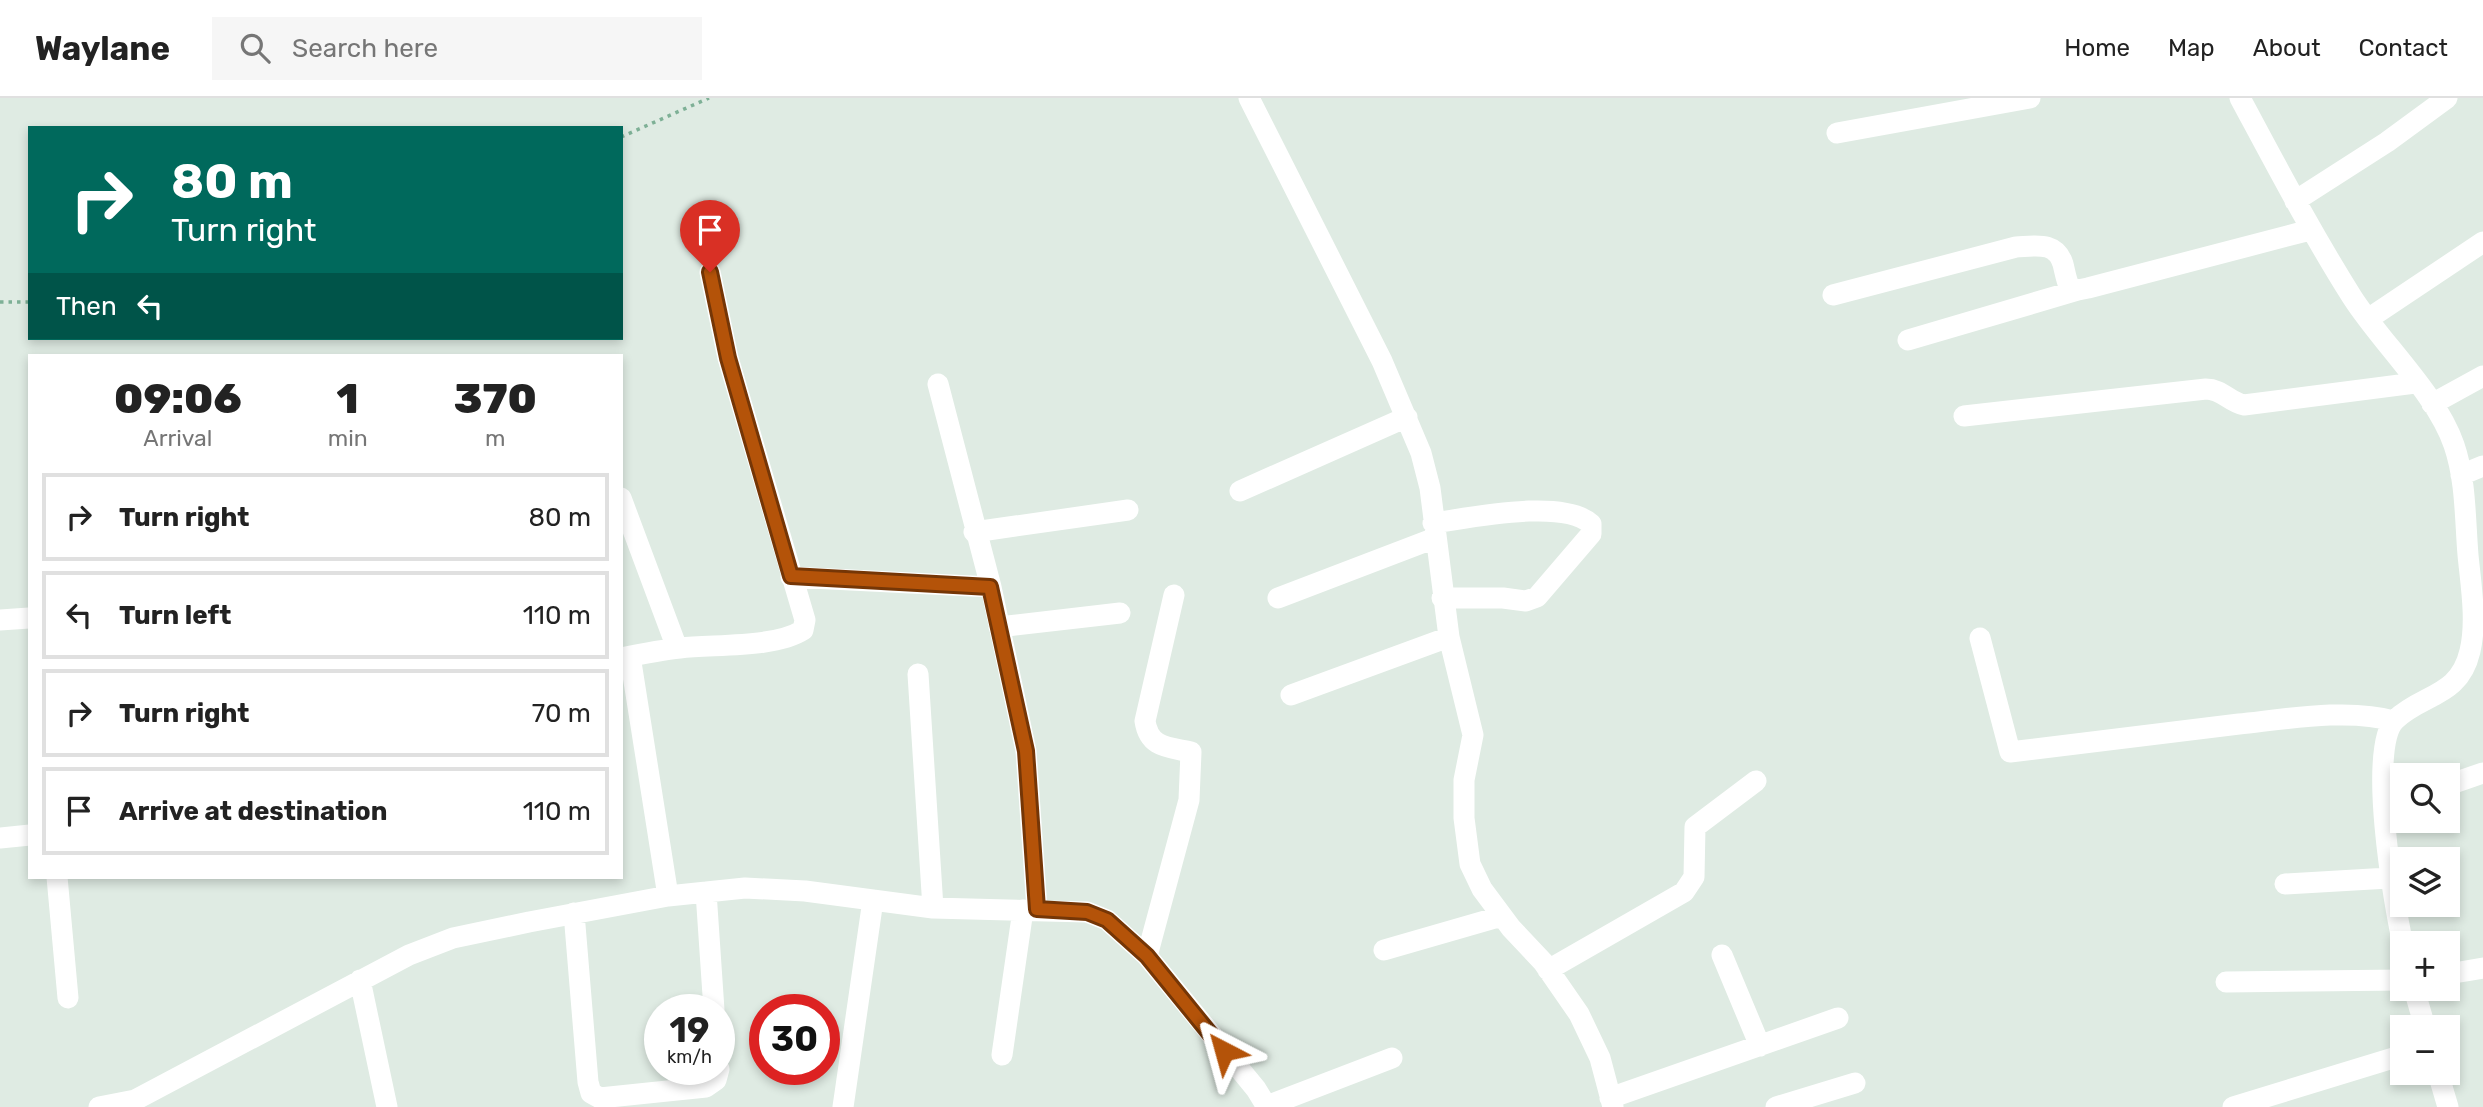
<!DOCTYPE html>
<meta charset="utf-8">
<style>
body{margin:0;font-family:Rubik,sans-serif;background:#f6f6f6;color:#222;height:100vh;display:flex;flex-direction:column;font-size:26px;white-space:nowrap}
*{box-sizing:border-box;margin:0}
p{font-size:23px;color:#767676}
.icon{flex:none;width:38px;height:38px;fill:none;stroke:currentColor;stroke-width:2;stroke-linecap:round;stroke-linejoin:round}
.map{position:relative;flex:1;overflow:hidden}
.details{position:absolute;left:28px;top:256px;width:595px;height:525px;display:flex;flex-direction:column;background:#fff;border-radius:0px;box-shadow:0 4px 10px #0003}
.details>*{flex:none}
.top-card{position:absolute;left:28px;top:28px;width:595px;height:214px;border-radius:0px;box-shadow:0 4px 10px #0003;background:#00695c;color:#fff;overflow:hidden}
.fabs{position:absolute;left:2390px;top:665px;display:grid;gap:14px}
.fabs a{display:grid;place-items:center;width:70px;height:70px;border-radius:0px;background:#fff;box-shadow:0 4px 10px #0003;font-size:35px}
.speed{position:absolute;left:644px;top:896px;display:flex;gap:14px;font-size:35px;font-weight:700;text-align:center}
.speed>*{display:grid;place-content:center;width:91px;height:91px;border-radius:50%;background:#fff;box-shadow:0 4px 10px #0003;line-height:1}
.speed small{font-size:18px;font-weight:400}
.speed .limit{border:10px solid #d22;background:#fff;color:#111}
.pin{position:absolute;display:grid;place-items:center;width:60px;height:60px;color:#fff;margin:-72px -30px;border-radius:50% 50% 50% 0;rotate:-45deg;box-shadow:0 0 7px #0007}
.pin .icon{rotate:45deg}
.me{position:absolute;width:77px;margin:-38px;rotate:321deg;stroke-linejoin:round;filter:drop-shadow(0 0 5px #0008)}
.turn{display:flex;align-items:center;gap:24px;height:147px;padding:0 28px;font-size:32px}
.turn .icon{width:91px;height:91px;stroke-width:2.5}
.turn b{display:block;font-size:49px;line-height:60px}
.then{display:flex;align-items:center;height:66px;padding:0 28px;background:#0003;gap:14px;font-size:26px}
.eta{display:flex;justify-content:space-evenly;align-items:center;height:119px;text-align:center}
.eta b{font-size:42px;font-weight:800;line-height:49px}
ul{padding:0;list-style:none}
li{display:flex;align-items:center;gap:21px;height:88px;margin:0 14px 10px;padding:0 14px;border:4px solid #e0e0e0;border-radius:0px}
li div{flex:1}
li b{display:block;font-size:26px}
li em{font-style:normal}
header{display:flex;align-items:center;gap:42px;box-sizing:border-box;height:98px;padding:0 35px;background:#fff;border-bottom:2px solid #e0e0e0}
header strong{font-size:33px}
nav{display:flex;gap:38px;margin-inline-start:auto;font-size:24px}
.search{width:490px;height:63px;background:#f6f6f6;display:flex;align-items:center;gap:18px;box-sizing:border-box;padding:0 24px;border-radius:0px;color:#767676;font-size:26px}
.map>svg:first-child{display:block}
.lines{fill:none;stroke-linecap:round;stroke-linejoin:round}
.path{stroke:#7eb096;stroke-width:3.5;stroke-dasharray:3.5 5;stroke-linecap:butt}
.minor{stroke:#fff;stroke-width:21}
.route-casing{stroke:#753606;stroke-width:18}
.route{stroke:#b45309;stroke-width:12}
</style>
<header>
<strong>Waylane</strong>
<div class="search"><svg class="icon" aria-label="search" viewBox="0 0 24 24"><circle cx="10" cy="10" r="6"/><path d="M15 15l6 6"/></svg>Search here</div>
<nav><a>Home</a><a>Map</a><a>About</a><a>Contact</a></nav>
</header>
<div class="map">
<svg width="2483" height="1009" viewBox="0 0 2483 1009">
<rect width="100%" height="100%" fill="#dfebe3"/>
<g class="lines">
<path class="path" d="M621,39L709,0
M0,204H30"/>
<path class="minor" d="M1249,0L1382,263L1421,355L1430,390L1449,539L1473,637L1464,682V720L1470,766L1482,791L1511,830L1543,864L1579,916L1600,960L1613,1009
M2240,0C2276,67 2311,134 2352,199C2382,246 2436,295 2454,347C2466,382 2465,421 2468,457C2471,488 2477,523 2470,553C2459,600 2423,595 2395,622C2367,649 2394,807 2403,846
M1837,35L2030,0
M2295,103L2387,44L2447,0
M1833,197L2016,149C2036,148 2056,143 2063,166C2065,174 2066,181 2069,188L2078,192L2088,190L2310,132
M2368,221L2483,144
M1908,242L2078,192
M938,286L991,489L1026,653L1037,811
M2432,306L2483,278
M1964,318L2206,291C2222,291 2229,304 2244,307L2415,285
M2461,377L2483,368
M1240,393L1407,319
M621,400L677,550
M1433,425C1470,420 1563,400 1591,426V436L1537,499L1526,503L1503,500H1442
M974,434L1128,412
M791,479L991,489
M1278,500L1435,440
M0,522L29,520
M999,529L1120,515
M1980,540L2010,654C2087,645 2163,635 2239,626C2286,621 2349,610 2394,623
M630,558L668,798
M621,560C641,556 661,552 680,550C715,546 775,550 803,532L805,522L728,260L710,174
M918,576L933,810
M1291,597L1449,539
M2448,687L2483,675
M0,740L30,737
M57,779L68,900
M2285,786L2389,780
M706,794L714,912
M574,815L588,984L591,995L600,1000L706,989L716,982L719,971
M1384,852L1502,818
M1722,857L1760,948
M1147,858L1189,702L1191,654C1168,649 1149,650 1145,623L1174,497
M1548,872L1684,794L1694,779L1695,729L1756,683
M2448,876L2483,870
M360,882L387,1009
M2226,884L2403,882
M2414,891L2425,929
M1002,957L1023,812
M2438,975L2448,1009
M1610,1000L1838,920
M1267,1008L1392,960
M99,1009L135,1002L409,857L453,840L529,824L668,798L745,790L805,793L933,810L1087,814L1107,822L1147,858L1256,991L1267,1009
M843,1009L873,802
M1776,1009L1855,985
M2233,1009L2403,957"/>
</g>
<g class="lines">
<defs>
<path id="route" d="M710,174L728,260L791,478L990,489L1026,653L1037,811L1087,814L1107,822L1147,858L1224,953"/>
</defs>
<use href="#route" class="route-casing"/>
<use href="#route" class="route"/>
</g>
</svg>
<div class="fabs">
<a><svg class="icon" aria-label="search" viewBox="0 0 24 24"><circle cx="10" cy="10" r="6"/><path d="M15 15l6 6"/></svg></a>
<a><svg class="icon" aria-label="layers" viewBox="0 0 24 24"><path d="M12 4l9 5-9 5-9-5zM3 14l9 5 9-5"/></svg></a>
<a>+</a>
<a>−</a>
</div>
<div class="speed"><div>19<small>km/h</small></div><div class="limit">30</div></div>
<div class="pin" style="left:710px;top:174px;background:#d93025"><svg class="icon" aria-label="arrive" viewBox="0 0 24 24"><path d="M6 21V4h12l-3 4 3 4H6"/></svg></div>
<svg class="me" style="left:1224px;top:953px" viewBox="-20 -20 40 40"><path d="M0-17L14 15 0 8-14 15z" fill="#b45309" stroke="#fff" stroke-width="4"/></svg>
<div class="top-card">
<div class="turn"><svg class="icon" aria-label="right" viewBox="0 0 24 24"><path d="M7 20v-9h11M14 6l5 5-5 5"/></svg><div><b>80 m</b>Turn right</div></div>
<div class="then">Then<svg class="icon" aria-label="left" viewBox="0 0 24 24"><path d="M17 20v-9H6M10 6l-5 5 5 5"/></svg></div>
</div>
<section class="details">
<div class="eta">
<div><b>09:06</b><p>Arrival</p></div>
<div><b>1</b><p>min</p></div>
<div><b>370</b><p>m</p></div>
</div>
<ul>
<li><svg class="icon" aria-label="right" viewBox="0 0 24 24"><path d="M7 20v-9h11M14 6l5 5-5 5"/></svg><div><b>Turn right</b></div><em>80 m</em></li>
<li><svg class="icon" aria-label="left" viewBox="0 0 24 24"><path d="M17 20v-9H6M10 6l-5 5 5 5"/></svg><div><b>Turn left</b></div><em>110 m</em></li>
<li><svg class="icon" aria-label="right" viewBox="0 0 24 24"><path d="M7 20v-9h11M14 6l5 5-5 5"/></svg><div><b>Turn right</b></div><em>70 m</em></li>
<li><svg class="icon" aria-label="arrive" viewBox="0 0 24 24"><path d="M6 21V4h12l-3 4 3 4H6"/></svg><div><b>Arrive at destination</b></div><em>110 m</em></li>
</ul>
</section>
</div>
